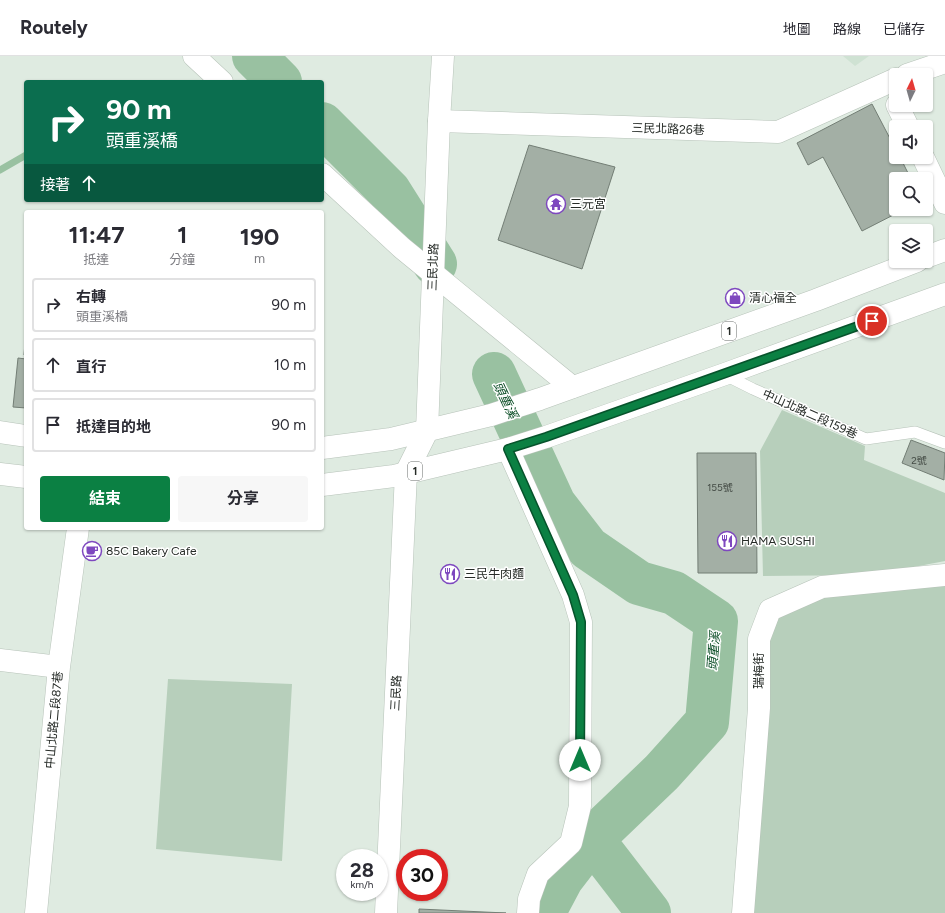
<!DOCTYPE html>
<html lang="zh-TW">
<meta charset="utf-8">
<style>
body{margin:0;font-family:Figtree,"Noto Sans TC",sans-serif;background:#f7f7f7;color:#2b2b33;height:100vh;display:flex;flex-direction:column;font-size:15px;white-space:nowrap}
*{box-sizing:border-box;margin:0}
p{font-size:13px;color:#7c7c81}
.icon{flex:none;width:22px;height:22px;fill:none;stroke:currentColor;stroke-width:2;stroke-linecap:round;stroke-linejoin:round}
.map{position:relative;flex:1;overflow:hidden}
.details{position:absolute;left:24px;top:154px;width:300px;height:320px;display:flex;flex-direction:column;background:#fff;border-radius:4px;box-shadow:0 1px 3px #0004}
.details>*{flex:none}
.top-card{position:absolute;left:24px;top:24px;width:300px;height:122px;border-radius:4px;box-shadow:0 1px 3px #0004;background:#0b6e4f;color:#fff;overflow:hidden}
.needle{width:26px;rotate:5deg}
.buttons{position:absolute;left:889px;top:12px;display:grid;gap:8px}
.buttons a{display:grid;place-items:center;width:44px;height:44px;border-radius:4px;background:#fff;box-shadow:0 1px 3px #0004;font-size:20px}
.speed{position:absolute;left:336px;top:793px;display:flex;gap:8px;font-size:20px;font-weight:700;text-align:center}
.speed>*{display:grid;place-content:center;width:52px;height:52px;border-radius:50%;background:#fff;box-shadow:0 1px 3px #0004;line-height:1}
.speed small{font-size:10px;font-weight:400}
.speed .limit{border:6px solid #d22;background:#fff;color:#111}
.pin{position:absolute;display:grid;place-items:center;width:34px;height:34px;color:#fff;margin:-17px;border:2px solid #fff;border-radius:50%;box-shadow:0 1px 4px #0007}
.me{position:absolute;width:44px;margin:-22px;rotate:0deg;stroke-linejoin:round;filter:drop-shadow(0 0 3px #0008)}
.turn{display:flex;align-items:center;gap:14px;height:84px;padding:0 16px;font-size:18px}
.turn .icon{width:52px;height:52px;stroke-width:2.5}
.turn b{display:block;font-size:28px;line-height:34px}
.then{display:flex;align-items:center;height:38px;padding:0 16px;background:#0003;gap:8px;font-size:15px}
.eta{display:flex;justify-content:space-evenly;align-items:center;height:68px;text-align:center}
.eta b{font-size:24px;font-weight:700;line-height:28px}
.action{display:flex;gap:8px;margin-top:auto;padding:8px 16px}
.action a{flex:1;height:46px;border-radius:4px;background:#0b8043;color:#fff;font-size:16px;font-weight:700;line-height:46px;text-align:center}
.action a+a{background:#f7f7f7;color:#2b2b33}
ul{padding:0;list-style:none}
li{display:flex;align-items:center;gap:12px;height:54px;margin:0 8px 6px;padding:0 8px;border:2px solid #e1e1e2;border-radius:4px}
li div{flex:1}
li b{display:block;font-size:15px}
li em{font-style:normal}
header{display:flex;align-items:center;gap:24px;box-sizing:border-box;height:56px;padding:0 20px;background:#fff;border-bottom:1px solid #e1e1e2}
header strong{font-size:19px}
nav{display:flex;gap:22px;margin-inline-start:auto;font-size:14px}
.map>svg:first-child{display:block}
.built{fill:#cfe2d3}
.green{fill:#b7cfbb}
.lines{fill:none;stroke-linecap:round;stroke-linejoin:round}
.stream{stroke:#99c1a1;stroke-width:7}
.river{stroke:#99c1a1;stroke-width:44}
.building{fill:#a3afa5;stroke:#737e75}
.lane-casing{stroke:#b7c3b9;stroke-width:12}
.street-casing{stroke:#b7c3b9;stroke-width:23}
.secondary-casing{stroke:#b7c3b9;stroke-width:23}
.primary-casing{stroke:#b7c3b9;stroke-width:23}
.lane{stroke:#fff;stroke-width:11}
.street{stroke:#fff;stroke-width:22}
.secondary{stroke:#fff;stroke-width:22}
.primary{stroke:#fff;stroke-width:22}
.route-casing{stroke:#07532c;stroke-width:10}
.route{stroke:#0b8043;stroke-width:7}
.labels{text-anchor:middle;stroke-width:3;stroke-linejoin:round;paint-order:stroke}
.number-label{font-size:10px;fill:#454c46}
.shield{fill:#fff;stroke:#676b68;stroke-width:1}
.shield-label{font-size:11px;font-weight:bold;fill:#262b27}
.street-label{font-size:12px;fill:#262b27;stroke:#fff}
.poi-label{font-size:12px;fill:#262b27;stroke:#fff;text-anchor:start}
.water-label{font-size:13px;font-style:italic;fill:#094c24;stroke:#fff}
</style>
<header>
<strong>Routely</strong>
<nav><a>地圖</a><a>路線</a><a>已儲存</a></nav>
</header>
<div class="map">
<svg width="945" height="857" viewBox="0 0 945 857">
<rect width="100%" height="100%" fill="#dfebe1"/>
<path class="built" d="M843,0H869L855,10Z"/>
<path class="green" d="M782,354L865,390L864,404L945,437V505L872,519L763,520L760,395Z
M945,519V857H743L770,554L822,531Z
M168,623L292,628L282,805L156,793Z"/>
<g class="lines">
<path class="stream" d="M0,114L26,99"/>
<path class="river" d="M254,0L280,26
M322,68L389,135L435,208
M494,318L554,448L588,492L639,527L674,537L716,565L707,666L662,716L592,783L562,822L546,852V857
M592,783L649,857"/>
</g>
<path class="building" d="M872,48L896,94V101H900L911,123H896V153H905L862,175L823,101L808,109L797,87Z
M529,89L615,111L582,213L498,184Z
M26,275V299H24Z
M18,302L26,303V352L13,351Z
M911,384L945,397L944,424L902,407Z
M697,397H756L757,517H698Z
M419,853L506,857H419Z"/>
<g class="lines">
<defs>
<path id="lane" d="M725,319L753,333L866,383L915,376L945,387"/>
<path id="street" d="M194,0L222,26
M907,19L945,6
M897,49L908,71
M439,65L778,76L896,23
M923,101L945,147
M322,118L402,192L572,331
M508,393L573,539L581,566L580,750L571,787L538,818L529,843L528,857
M0,604L59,611
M36,857L59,611L78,472
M743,857L759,652V583L770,554L822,531L945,519"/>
<path id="secondary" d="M386,857L406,417L427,375L439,65L443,0"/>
<path id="primary" d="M926,201L945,194
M0,376L26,380
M322,392L391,383L491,359L540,343L816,244L917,205
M0,418L26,421
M322,429L394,420L508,393L546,381L725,318L945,238"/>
</defs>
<use href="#lane" class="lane-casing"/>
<use href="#street" class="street-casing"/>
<use href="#secondary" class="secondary-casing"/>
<use href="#primary" class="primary-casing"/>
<use href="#lane" class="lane"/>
<use href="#street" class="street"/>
<use href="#secondary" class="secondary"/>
<use href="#primary" class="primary"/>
</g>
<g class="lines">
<defs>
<path id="route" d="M580,704L581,566L573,539L508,393L546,381L872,265"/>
</defs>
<use href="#route" class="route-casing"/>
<use href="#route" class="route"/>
</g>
<defs>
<symbol id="temple-ring" viewBox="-11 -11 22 22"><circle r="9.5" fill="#fff" stroke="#7e48bf" stroke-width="1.5"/><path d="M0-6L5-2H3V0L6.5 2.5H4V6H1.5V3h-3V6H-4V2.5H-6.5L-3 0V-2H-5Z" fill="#7e48bf"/></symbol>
<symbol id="shop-ring" viewBox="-11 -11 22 22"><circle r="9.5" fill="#fff" stroke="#7e48bf" stroke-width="1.5"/><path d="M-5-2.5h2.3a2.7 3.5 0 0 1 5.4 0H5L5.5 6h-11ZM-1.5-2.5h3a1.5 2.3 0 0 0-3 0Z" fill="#7e48bf"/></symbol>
<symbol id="restaurant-ring" viewBox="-11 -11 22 22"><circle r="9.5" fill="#fff" stroke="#7e48bf" stroke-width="1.5"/><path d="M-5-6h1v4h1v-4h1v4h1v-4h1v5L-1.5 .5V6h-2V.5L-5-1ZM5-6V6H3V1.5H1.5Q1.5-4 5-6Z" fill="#7e48bf"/></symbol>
<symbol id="cafe-ring" viewBox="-11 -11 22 22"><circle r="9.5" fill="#fff" stroke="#7e48bf" stroke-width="1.5"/><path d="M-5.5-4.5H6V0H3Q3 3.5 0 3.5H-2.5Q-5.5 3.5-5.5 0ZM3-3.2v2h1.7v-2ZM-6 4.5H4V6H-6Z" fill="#7e48bf"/></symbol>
</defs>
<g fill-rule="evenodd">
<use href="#temple-ring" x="545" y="137" width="22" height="22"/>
<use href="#shop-ring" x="724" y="231" width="22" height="22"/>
<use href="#restaurant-ring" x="716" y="474" width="22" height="22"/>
<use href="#cafe-ring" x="81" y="484" width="22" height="22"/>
<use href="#restaurant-ring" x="439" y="507" width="22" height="22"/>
</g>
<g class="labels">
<g class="number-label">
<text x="919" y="408">2號</text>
<text x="720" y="435">155號</text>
</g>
<g class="shield">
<rect x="722" y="266" width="14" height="18" rx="3"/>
<rect x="408" y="406" width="14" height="18" rx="3"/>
</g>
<g class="shield-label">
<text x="729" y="279">1</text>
<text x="415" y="419">1</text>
</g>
<g class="street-label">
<text transform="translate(668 73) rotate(2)" y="4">三民北路26巷</text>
<text transform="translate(433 211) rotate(-88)" y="4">三民北路</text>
<text transform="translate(810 358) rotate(24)" y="4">中山北路二段159巷</text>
<text transform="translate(759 615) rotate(-90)" y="4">瑞梅街</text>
<text transform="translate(396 637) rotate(-87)" y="4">三民路</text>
<text transform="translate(54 664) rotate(-85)" y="4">中山北路二段87巷</text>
</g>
<g class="poi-label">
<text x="570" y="152">三元宮</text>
<text x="749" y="246">清心福全</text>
<text x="741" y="489">HAMA SUSHI</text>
<text x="106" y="499">85C Bakery Cafe</text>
<text x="464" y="522">三民牛肉麵</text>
</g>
<g class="water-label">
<text transform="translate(506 344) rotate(65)" y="5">頭重溪</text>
<text transform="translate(713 595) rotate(-85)" y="5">頭重溪</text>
</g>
</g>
</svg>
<div class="buttons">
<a><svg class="needle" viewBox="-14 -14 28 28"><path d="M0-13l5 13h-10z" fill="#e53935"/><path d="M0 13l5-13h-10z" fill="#7c7c81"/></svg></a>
<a><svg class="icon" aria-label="sound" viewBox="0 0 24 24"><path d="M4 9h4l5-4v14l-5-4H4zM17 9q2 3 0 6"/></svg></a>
<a><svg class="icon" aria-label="search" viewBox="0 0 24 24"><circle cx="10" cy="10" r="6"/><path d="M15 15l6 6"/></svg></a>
<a><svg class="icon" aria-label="layers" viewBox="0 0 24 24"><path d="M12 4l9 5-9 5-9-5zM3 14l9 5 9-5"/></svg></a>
</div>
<div class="speed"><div>28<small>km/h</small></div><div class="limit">30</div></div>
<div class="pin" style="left:872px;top:265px;background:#d93025"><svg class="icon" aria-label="arrive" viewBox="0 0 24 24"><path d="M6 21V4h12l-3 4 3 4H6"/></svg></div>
<svg class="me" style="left:580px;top:704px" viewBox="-20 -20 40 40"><circle r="19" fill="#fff"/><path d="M0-13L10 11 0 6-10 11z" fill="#0b8043"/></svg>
<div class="top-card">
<div class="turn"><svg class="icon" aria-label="right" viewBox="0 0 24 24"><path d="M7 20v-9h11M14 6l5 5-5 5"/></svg><div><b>90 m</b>頭重溪橋</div></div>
<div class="then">接著<svg class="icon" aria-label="ahead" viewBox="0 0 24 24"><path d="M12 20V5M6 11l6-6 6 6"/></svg></div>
</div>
<section class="details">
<div class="eta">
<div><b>11:47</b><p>抵達</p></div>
<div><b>1</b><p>分鐘</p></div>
<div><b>190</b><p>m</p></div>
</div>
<ul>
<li><svg class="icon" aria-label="right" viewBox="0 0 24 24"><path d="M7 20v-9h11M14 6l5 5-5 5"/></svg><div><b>右轉</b><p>頭重溪橋</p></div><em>90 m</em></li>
<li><svg class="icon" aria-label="ahead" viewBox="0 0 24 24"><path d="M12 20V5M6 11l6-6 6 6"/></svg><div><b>直行</b></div><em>10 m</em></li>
<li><svg class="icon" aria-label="arrive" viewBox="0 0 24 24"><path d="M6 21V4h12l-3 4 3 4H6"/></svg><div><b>抵達目的地</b></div><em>90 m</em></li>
</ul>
<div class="action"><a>結束</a><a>分享</a></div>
</section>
</div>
